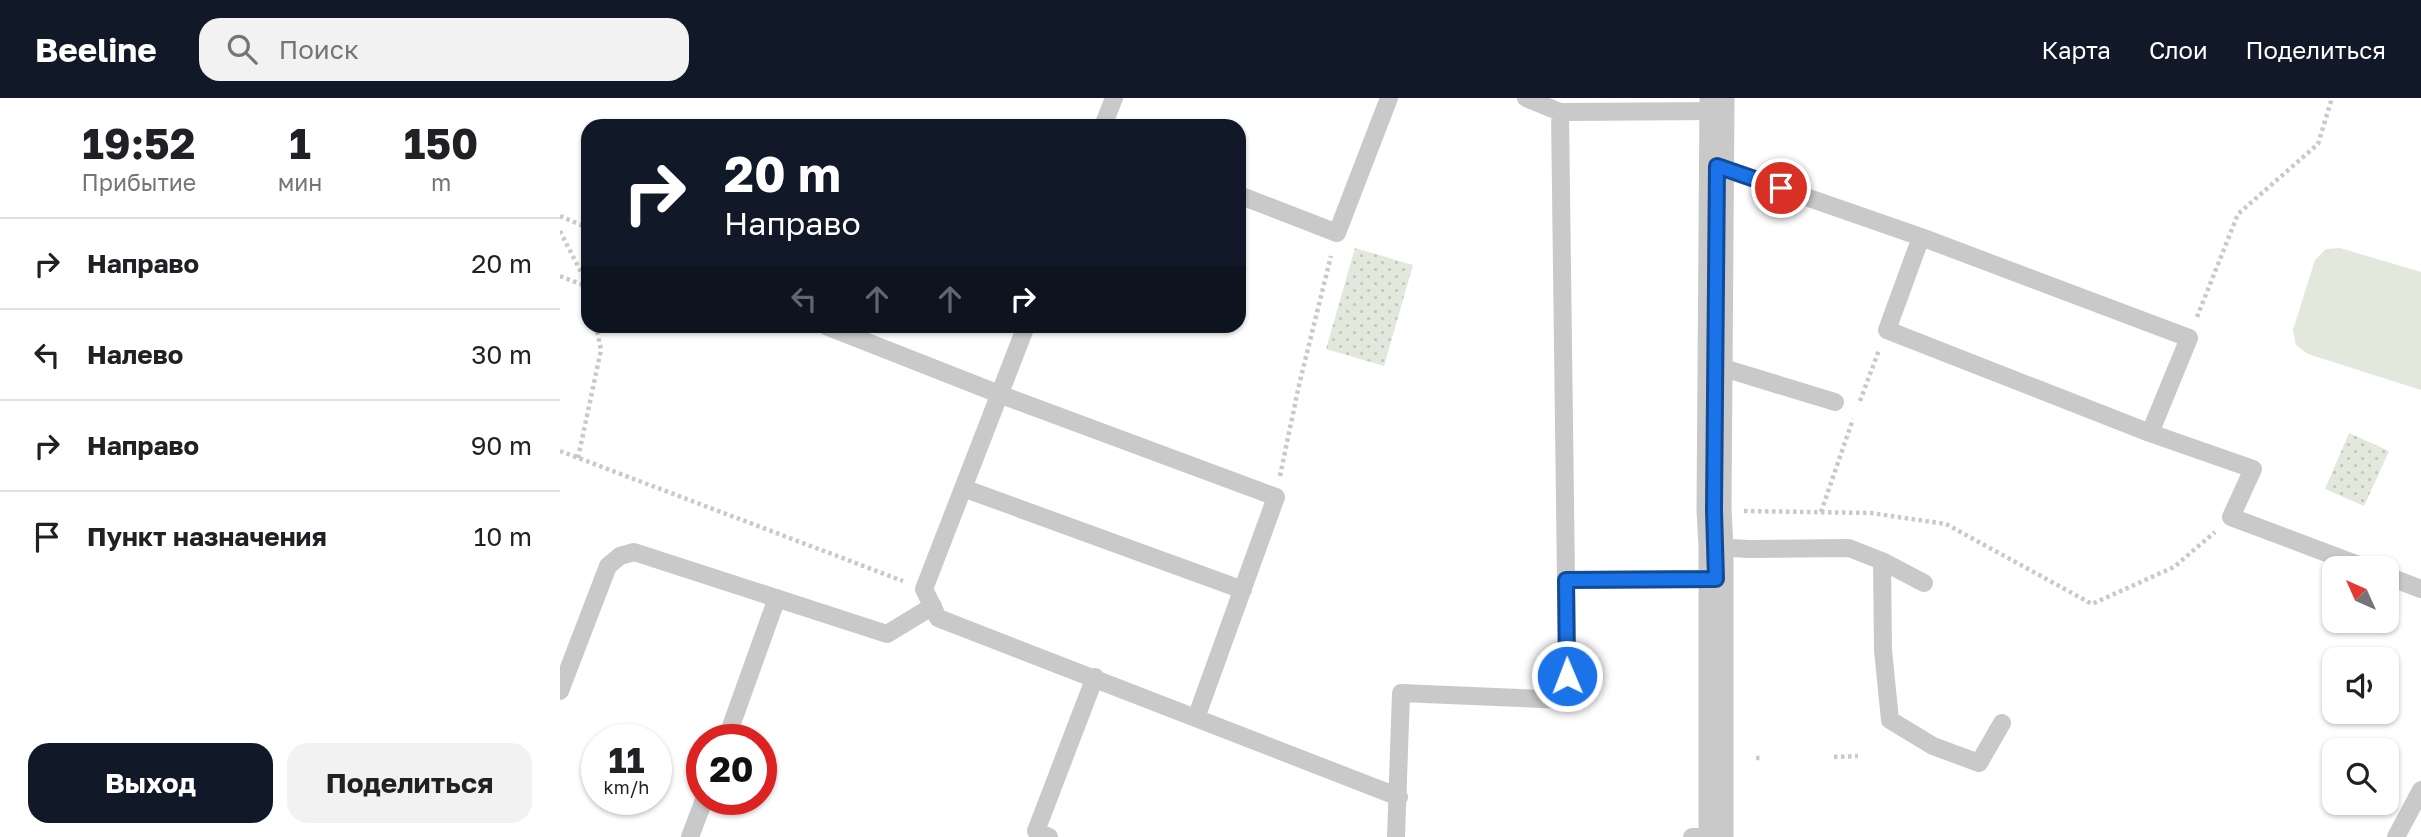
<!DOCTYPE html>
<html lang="ru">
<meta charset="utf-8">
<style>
body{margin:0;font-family:"Golos Text",sans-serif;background:#f2f2f2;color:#202124;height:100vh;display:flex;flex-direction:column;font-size:26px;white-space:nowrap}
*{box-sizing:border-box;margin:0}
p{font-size:23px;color:#757577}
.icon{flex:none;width:38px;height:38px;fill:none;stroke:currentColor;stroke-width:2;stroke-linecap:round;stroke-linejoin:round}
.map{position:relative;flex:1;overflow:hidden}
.sheet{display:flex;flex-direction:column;background:#fff;width:560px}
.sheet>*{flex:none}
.banner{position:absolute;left:21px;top:21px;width:665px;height:214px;border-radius:21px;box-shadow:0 2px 5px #0004;background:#111827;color:#fff;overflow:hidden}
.needle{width:46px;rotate:315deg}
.controls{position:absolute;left:1762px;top:458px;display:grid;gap:14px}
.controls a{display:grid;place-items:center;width:77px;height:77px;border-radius:14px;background:#fff;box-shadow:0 2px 5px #0004;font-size:35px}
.speed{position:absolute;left:21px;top:626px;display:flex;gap:14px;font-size:35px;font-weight:700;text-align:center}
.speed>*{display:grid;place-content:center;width:91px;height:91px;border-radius:50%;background:#fff;box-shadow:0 2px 5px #0004;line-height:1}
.speed small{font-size:18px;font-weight:400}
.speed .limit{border:10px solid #d22;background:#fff;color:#111}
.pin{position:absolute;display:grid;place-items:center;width:60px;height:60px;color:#fff;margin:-30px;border:4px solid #fff;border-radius:50%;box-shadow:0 2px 7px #0007}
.me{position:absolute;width:77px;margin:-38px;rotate:359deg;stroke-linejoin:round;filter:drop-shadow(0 0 5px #0008)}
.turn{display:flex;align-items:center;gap:24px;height:147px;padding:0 28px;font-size:32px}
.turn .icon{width:91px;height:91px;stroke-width:2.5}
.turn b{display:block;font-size:49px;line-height:60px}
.lanes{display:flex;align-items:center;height:66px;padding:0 28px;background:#0003;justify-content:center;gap:35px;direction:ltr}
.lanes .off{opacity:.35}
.eta{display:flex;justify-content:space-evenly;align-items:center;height:119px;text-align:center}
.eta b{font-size:42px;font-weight:700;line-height:49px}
.action{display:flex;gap:14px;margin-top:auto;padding:14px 28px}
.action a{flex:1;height:80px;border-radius:21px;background:#111827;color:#fff;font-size:28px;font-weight:700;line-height:80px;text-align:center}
.action a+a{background:#f2f2f2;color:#202124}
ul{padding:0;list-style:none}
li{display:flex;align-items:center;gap:21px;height:91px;padding:0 28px;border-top:2px solid #e0e0e0}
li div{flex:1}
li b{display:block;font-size:26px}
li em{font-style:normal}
header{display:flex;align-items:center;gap:42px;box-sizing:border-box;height:98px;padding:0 35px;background:#111827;color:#fff}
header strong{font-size:33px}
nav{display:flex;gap:38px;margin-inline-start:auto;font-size:24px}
.search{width:490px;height:63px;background:#f2f2f2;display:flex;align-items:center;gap:18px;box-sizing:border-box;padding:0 24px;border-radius:21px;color:#757577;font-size:26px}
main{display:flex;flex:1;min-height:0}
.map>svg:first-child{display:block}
.park{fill:url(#park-dots)}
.garden{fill:#e2e8db}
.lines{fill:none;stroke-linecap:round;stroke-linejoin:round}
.path{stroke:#c9c9c9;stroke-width:4.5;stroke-dasharray:3.5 3.5;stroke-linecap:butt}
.lane{stroke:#c9c9c9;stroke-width:18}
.street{stroke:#c9c9c9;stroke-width:35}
.route-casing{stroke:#114b97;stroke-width:18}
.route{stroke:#1a73e8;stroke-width:12}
</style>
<header>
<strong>Beeline</strong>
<div class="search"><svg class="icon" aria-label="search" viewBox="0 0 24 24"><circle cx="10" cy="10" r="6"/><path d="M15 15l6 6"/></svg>Поиск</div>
<nav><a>Карта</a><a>Слои</a><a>Поделиться</a></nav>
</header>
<main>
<section class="sheet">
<div class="eta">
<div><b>19:52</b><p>Прибытие</p></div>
<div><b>1</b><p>мин</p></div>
<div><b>150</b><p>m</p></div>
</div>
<ul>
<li><svg class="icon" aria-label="right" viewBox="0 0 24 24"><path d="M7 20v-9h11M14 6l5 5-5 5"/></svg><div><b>Направо</b></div><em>20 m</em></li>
<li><svg class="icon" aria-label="left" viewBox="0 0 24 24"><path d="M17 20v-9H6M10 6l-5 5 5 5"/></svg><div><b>Налево</b></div><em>30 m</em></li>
<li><svg class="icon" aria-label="right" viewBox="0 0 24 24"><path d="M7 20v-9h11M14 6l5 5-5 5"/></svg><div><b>Направо</b></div><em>90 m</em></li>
<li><svg class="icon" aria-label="arrive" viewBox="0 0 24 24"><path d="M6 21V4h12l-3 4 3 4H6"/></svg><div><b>Пункт назначения</b></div><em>10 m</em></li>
</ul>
<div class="action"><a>Выход</a><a>Поделиться</a></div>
</section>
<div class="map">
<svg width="1861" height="739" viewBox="0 0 1861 739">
<defs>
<pattern id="park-dots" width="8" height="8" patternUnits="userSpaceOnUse" patternTransform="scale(1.75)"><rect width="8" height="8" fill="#e2e8db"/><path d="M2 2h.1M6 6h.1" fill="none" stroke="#c2c7bc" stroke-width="1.8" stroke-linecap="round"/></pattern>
</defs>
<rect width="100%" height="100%" fill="#fff"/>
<path class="park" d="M795,150L853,167L824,268L766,251Z
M1789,335L1829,353L1804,408L1765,391Z"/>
<path class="garden" d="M1780,150L1861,174V292L1748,256L1736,247L1733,232L1755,162L1766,151Z"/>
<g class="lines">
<path class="path" d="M0,118L28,130
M0,133L28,188
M0,178L28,189
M1637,219L1678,116L1758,46L1772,0
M1300,303L1319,252
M0,353L343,483
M18,360L41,252L36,228
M720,378L739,287L771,158
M1184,413L1311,415L1386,426L1532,506L1614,469L1655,434
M1261,414L1293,321
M1274,659L1298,658
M1196,660H1203"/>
<path class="lane" d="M966,0L1000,14
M543,28L554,0
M1157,68L1361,139L1629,240L1590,335
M679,97L777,135L829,0
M1361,139L1327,232L1590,335L1693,371L1671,419L1809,471
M266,228L439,296L716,399L636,620
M466,228L364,491L378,520L839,699
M1157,268L1275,304
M403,390L683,492
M1156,449L1188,451L1289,450L1322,463L1323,552L1330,622L1373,648L1419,665L1442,625
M1322,463L1364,485
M1827,478L1861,491
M1006,482L1000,14L1157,13
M0,593L48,468L60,458L74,454L327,536L373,508
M166,642L217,500
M130,739L144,702
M489,739L476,733L535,579
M836,739L841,595L1008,602L1006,482L1156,481
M1132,739H1156
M1836,739L1861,692"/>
<path class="street" d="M1156,739V449L1154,412L1157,0"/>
</g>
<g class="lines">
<defs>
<path id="route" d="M1007,578L1006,482L1156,481L1154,412L1157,68L1221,90"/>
</defs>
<use href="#route" class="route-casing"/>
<use href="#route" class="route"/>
</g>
</svg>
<div class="controls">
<a><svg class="needle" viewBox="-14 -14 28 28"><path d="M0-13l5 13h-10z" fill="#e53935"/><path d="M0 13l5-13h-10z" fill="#757577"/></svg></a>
<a><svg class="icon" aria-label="sound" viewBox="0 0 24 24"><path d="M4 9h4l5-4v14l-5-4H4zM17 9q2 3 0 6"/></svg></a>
<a><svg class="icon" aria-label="search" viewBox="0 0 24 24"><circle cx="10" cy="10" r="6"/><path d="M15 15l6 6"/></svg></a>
</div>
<div class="speed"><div>11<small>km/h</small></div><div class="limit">20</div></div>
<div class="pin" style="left:1221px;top:90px;background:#d93025"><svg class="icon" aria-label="arrive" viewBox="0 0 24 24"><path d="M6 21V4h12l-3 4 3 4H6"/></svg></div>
<svg class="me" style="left:1007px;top:578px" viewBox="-20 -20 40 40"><circle r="17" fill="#1a73e8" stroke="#fff" stroke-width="3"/><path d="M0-11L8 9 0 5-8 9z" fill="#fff"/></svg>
<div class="banner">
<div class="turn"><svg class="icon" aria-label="right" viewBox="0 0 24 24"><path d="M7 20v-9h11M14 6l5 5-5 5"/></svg><div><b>20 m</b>Направо</div></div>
<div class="lanes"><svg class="icon off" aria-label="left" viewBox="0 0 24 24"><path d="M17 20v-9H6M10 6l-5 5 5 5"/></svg><svg class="icon off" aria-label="ahead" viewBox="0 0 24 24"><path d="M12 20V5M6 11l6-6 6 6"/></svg><svg class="icon off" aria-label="ahead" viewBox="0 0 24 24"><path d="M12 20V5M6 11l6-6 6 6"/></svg><svg class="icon" aria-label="right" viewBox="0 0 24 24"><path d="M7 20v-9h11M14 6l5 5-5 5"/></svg></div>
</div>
</div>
</main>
